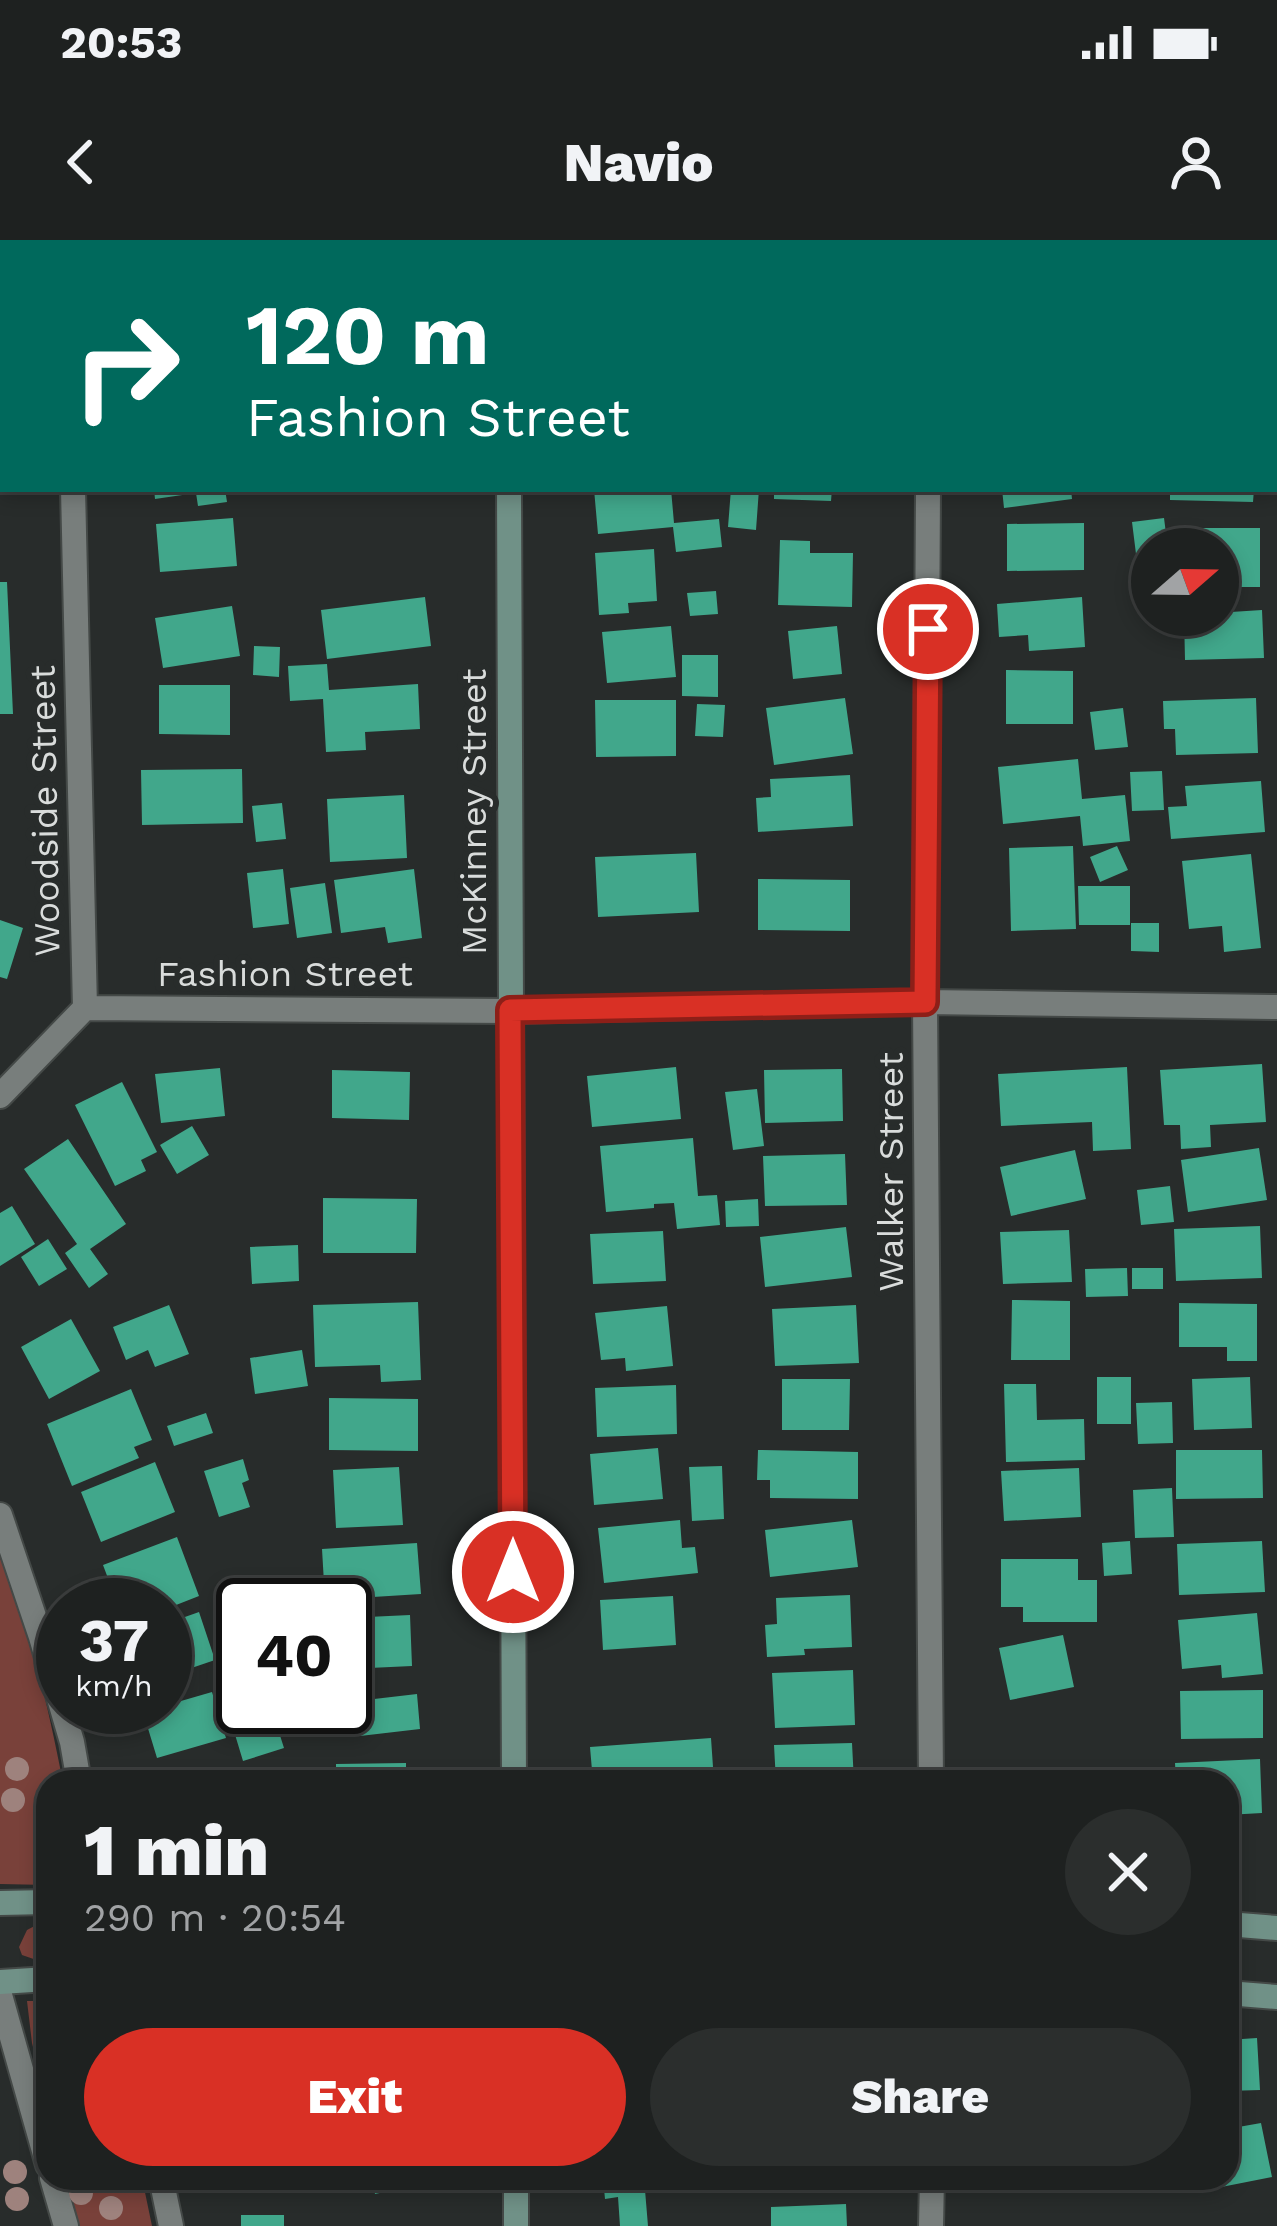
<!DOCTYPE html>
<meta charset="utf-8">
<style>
body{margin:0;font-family:"Work Sans",sans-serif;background:#2b2e2d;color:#f1f3f6;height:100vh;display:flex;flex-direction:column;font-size:45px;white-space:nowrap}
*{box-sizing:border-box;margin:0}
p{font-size:39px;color:#a1a3a5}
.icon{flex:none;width:66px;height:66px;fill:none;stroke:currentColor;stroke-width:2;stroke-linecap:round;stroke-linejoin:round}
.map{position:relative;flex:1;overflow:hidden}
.panel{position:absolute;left:36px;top:1530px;width:1203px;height:420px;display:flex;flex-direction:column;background:#1e2120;border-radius:36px;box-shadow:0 6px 18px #0003,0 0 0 3px #3c3e3e}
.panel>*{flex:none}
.guide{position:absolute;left:0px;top:0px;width:1278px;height:252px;box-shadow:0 6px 18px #0003,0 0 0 3px #3c3e3e;background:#00695c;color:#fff;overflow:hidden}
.needle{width:78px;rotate:70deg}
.controls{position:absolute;left:1131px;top:288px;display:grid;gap:24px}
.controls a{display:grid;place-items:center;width:108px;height:108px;border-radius:50%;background:#1e2120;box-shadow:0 6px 18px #0003,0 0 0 3px #3c3e3e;font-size:60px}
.speed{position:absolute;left:36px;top:1338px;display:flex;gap:24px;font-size:60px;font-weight:700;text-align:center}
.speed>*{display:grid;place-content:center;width:156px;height:156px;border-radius:50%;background:#1e2120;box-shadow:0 6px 18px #0003,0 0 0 3px #3c3e3e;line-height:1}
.speed small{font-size:30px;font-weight:400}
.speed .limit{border:6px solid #111;border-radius:18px;background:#fff;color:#111}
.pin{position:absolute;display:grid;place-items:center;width:102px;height:102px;color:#fff;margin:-51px;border:6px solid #fff;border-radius:50%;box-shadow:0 3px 12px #0007}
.me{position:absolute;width:132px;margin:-66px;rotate:0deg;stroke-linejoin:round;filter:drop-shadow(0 0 9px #0008)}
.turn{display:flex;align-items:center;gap:42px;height:252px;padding:0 48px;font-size:54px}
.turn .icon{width:156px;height:156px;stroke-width:2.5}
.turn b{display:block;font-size:84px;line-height:102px}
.round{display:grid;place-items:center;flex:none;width:126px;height:126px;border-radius:63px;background:#2b2e2d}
.headline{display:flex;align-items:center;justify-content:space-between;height:204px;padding:0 48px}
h1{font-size:72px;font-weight:800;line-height:90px}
.primary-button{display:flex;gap:24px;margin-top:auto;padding:24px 48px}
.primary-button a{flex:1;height:138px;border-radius:72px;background:#d93025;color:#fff;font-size:48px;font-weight:800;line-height:138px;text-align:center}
.primary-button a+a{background:#2b2e2d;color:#f1f3f6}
.status{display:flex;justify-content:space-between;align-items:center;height:84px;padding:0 60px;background:#1e2120;direction:ltr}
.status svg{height:33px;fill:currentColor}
header{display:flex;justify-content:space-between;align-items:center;height:156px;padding:0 48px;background:#1e2120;font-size:54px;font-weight:800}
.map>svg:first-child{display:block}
.green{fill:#79413a}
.building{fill:#41a78b}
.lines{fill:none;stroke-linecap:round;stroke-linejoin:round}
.street-casing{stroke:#444947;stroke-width:28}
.secondary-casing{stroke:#444947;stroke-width:28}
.street{stroke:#787e7c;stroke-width:24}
.secondary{stroke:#709187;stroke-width:24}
.tree{fill:#9e827d}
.route-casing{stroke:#8d1f18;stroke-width:30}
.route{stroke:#d93025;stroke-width:21}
.labels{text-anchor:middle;stroke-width:12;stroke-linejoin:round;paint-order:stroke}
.street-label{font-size:36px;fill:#d9dcdb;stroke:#282c2b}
</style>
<div class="status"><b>20:53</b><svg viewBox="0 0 49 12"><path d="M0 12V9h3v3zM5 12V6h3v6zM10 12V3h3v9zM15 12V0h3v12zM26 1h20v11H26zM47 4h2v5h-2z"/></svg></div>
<header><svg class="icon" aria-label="back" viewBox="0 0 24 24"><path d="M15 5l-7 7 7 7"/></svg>Navio<svg class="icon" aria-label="person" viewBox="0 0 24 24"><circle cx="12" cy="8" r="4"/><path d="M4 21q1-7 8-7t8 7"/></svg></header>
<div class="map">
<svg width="1277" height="1986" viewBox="0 0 1277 1986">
<rect width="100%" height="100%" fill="#282c2b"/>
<path class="green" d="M0,1318C31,1389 48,1466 63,1542H48V1645L0,1644Z
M44,1681H48V1724L22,1715L19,1707L27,1690Z
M27,1761H48V1868L32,1803Z
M65,1938H142L152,1986H77Z"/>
<path class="building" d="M154,249H225L227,262L198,266L196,253L155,259Z
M594,249H671L674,283L719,279L722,307L676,312L673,287L598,294Z
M731,249H759L756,290L728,287Z
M774,249H832L831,261L774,259Z
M1002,249H1071L1072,259L1004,268Z
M1170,249H1254L1253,262L1170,260Z
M233,278L237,326L160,332L156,284Z
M1164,278L1168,309H1152V320L1137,322L1132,282Z
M1084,283V330L1007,331V284Z
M1184,288H1260V347H1218V309H1185Z
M780,300L810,301V313H853L852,367L778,365Z
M654,309L657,361L628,363L629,373L599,375L595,313Z
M0,342H7L13,474H0Z
M716,351L718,374L690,376L687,353Z
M425,357L431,406L327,419L321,370Z
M1082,357L1085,407L1029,411L1028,395L999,397L997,364Z
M232,366L240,416L163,428L155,378Z
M1262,370L1264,418L1185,420L1184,375Z
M671,386L676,437L607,443L602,392Z
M837,386L842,434L793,439L788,391Z
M254,406L280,407L279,437L253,435Z
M682,415H718V457L682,456Z
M327,424L329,450L418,444L420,489L365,492L366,510L326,512L323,459L290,461L288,426Z
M1006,430L1073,431V484H1006Z
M159,445H230V495L159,494Z
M845,458L853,514L774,525L766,468Z
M1256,458L1258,513L1176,515L1175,489H1164L1163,461Z
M595,460H676V516L596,517Z
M697,464L725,465L723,497L695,496Z
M1123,468L1128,507L1095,510L1090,472Z
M1078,519L1082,559L1125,555L1130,601L1083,606L1080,576L1003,584L998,527Z
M242,529L243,583L142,585L141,530Z
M1162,531L1164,570L1132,571L1130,532Z
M850,535L853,586L758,592L756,558L771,557L770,539Z
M1261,541L1265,592L1171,599L1168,567L1187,566L1185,546Z
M404,555L407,618L330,622L327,559Z
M282,563L286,599L256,602L252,566Z
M1073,606L1076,689L1011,691L1009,608Z
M1117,606L1128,630L1100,642L1090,617Z
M696,613L699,672L598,677L595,617Z
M1251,614L1261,708L1224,712L1222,686L1189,689L1182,621Z
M283,629L289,684L253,688L247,633Z
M414,629L422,698L388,703L385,687L341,693L334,640Z
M758,639L850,640V691L758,690Z
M325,643L332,693L297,698L290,648Z
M1078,646H1130V685H1079Z
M0,680L23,688L7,739L0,737Z
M1131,683H1159V712L1131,711Z
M1262,824L1266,882L1210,885L1211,907L1181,909L1180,885H1164L1160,830Z
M676,827L681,879L592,887L587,836Z
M1127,827L1131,909L1093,911L1092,882L1001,886L998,834Z
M220,828L225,876L161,883L155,834Z
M842,829L843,881L765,883L764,830Z
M332,830L410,832L409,880L332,878Z
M122,842L157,912L141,920L146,931L115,946L75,865Z
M757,849L764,906L733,910L725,852Z
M192,886L209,915L177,934L160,905Z
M693,898L698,956L717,955L720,985L677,989L674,963L654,964V968L606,972L600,906Z
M68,899L126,984L90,1009L108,1034L89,1048L65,1013L77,1004L24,929Z
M1259,908L1267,960L1188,972L1181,920Z
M1075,910L1086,959L1011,976L1000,927Z
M845,914L847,965L765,966L763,916Z
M1170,946L1174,982L1141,985L1137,950Z
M323,958L417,959L416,1013H323Z
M758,959L759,986L726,987L725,961Z
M12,966L35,1004L0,1026V973Z
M1260,986L1262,1038L1176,1041L1174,989Z
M846,987L852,1037L765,1047L760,997Z
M1069,990L1072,1042L1003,1044L1000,992Z
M663,991L666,1041L593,1044L590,994Z
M48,999L67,1029L39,1046L21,1017Z
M298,1005L299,1041L252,1044L250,1007Z
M1127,1028L1128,1056L1086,1057L1085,1029Z
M1132,1028H1163V1049H1132Z
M1012,1060L1070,1061V1120H1011Z
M418,1062L421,1140L381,1142L380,1125L315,1127L313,1065Z
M1179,1063L1257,1064V1121H1227V1107H1179Z
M169,1065L189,1114L155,1127L148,1110L126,1120L113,1087Z
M856,1065L859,1123L775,1126L772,1069Z
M667,1066L673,1126L626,1131L625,1118L601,1120L595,1073Z
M71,1079L100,1131L49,1159L21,1107Z
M302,1110L308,1146L255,1154L250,1118Z
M1097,1137H1131V1184H1097Z
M1250,1137L1252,1188L1194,1190L1192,1139Z
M782,1139H850L849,1190H782Z
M1004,1144H1036L1037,1180L1084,1179L1085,1220L1006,1222Z
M676,1145L677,1194L597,1197L595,1148Z
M131,1149L152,1200L134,1207L139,1218L72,1246L47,1184Z
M329,1158L418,1159V1211L329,1210Z
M1172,1162L1173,1203L1138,1204L1136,1163Z
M206,1173L213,1193L174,1206L167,1186Z
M658,1208L663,1259L594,1265L590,1214Z
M758,1210L858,1212V1259L770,1258V1240H757Z
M1176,1210H1262L1263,1258L1176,1259Z
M243,1219L249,1240L242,1243L250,1267L219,1277L204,1231Z
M155,1222L175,1272L101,1302L81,1252Z
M722,1226L724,1279L692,1281L689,1227Z
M399,1227L403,1285L336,1288L333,1230Z
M1079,1228L1081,1277L1004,1281L1001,1231Z
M1172,1248L1174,1297L1135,1298L1133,1250Z
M680,1280L682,1308L695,1307L698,1333L604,1343L598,1288Z
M852,1280L858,1327L770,1337L765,1290Z
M177,1297L199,1356L171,1367L167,1355L141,1365H118L103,1325Z
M1130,1301L1132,1334L1104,1336L1102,1303Z
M1262,1301L1265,1352L1179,1355L1177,1304Z
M417,1303L421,1354L325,1360L322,1309Z
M1001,1319H1078V1340H1097V1382H1023V1367H1001Z
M850,1355L852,1407L804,1409L805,1415L767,1417L765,1385L777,1384L776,1358Z
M673,1356L676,1405L603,1410L600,1360Z
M199,1372L215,1420L165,1437V1384Z
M1257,1373L1263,1434L1222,1438L1221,1425L1182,1429L1178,1380Z
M410,1375L412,1426L348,1429L346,1378Z
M1063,1395L1074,1447L1010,1460L999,1408Z
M853,1430L855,1485L775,1488L772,1433Z
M1263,1450V1498L1181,1499L1180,1451Z
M212,1452L226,1498L157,1518L143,1472Z
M417,1454L420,1489L360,1496L357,1461Z
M265,1467H271L284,1508L243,1521L230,1478Z
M711,1498L713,1527L691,1529L692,1542H593L590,1507Z
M852,1503L854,1542H776L774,1505Z
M1260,1519L1262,1573L1227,1575V1542H1176L1175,1523Z
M406,1523V1542H336V1524Z
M229,1528L232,1542H175L174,1540Z
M1257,1798L1260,1850L1227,1851V1800Z
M1261,1883L1272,1937L1191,1953L1188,1938H1227V1889Z
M372,1938H424L425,1943L375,1954Z
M603,1938H644L648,1986H620L618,1957L605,1959Z
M1107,1938H1132V1952L1107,1953Z
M1145,1938H1178V1949L1145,1950Z
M846,1964L847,1986H771V1967Z
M241,1975H284V1986H241Z"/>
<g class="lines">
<defs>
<path id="street" d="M930,3V0
M0,100L3,99
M928,249L925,762L931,1542
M85,768L510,771L925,762L1277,767
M0,856L85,768L73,249
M0,1275L41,1397L72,1502L79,1542
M0,1755L48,1925
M52,1938L66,1986
M161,1938L171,1986
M931,1986L932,1938"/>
<path id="secondary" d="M509,0V3
M190,3L192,0
M0,220L3,217
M509,249L514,1542
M0,1663L48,1662
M1227,1684L1277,1688
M0,1742L48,1739
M1227,1753L1277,1757
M516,1986V1938"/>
</defs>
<use href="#street" class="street-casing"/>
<use href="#secondary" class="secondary-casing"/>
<use href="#street" class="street"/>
<use href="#secondary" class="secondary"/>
</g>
<g class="tree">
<circle cx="17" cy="1529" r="12"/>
<circle cx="13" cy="1560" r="12"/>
<circle cx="15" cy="1932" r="12"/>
<circle cx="81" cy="1953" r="12"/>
<circle cx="17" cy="1959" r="12"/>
<circle cx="111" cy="1968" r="12"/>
</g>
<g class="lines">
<defs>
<path id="route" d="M513,1332L510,770L925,762L928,389"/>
</defs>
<use href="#route" class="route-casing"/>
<use href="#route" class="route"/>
</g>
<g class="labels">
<g class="street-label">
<text transform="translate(44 571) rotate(-91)" y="13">Woodside Street</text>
<text transform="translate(473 572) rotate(-90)" y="13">McKinney Street</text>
<text x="285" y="746">Fashion Street</text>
<text transform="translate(890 932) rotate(-90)" y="13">Walker Street</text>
</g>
</g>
</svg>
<div class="controls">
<a><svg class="needle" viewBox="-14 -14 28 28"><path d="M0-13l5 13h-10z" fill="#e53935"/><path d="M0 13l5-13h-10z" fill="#a1a3a5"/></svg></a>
</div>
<div class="speed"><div>37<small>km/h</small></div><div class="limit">40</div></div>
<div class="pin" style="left:928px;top:389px;background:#d93025"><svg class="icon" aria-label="arrive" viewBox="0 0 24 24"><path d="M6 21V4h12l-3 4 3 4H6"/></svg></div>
<svg class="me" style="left:513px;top:1332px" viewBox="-20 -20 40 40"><circle r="17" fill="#d93025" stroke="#fff" stroke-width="3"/><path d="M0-11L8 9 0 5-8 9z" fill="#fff"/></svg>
<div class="guide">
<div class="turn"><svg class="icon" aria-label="right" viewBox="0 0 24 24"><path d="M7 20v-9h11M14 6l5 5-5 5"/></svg><div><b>120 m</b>Fashion Street</div></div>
</div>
<section class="panel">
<div class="headline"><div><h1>1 min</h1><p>290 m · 20:54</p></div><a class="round"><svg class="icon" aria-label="close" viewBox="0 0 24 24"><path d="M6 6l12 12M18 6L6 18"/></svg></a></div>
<div class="primary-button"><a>Exit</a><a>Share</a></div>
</section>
</div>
